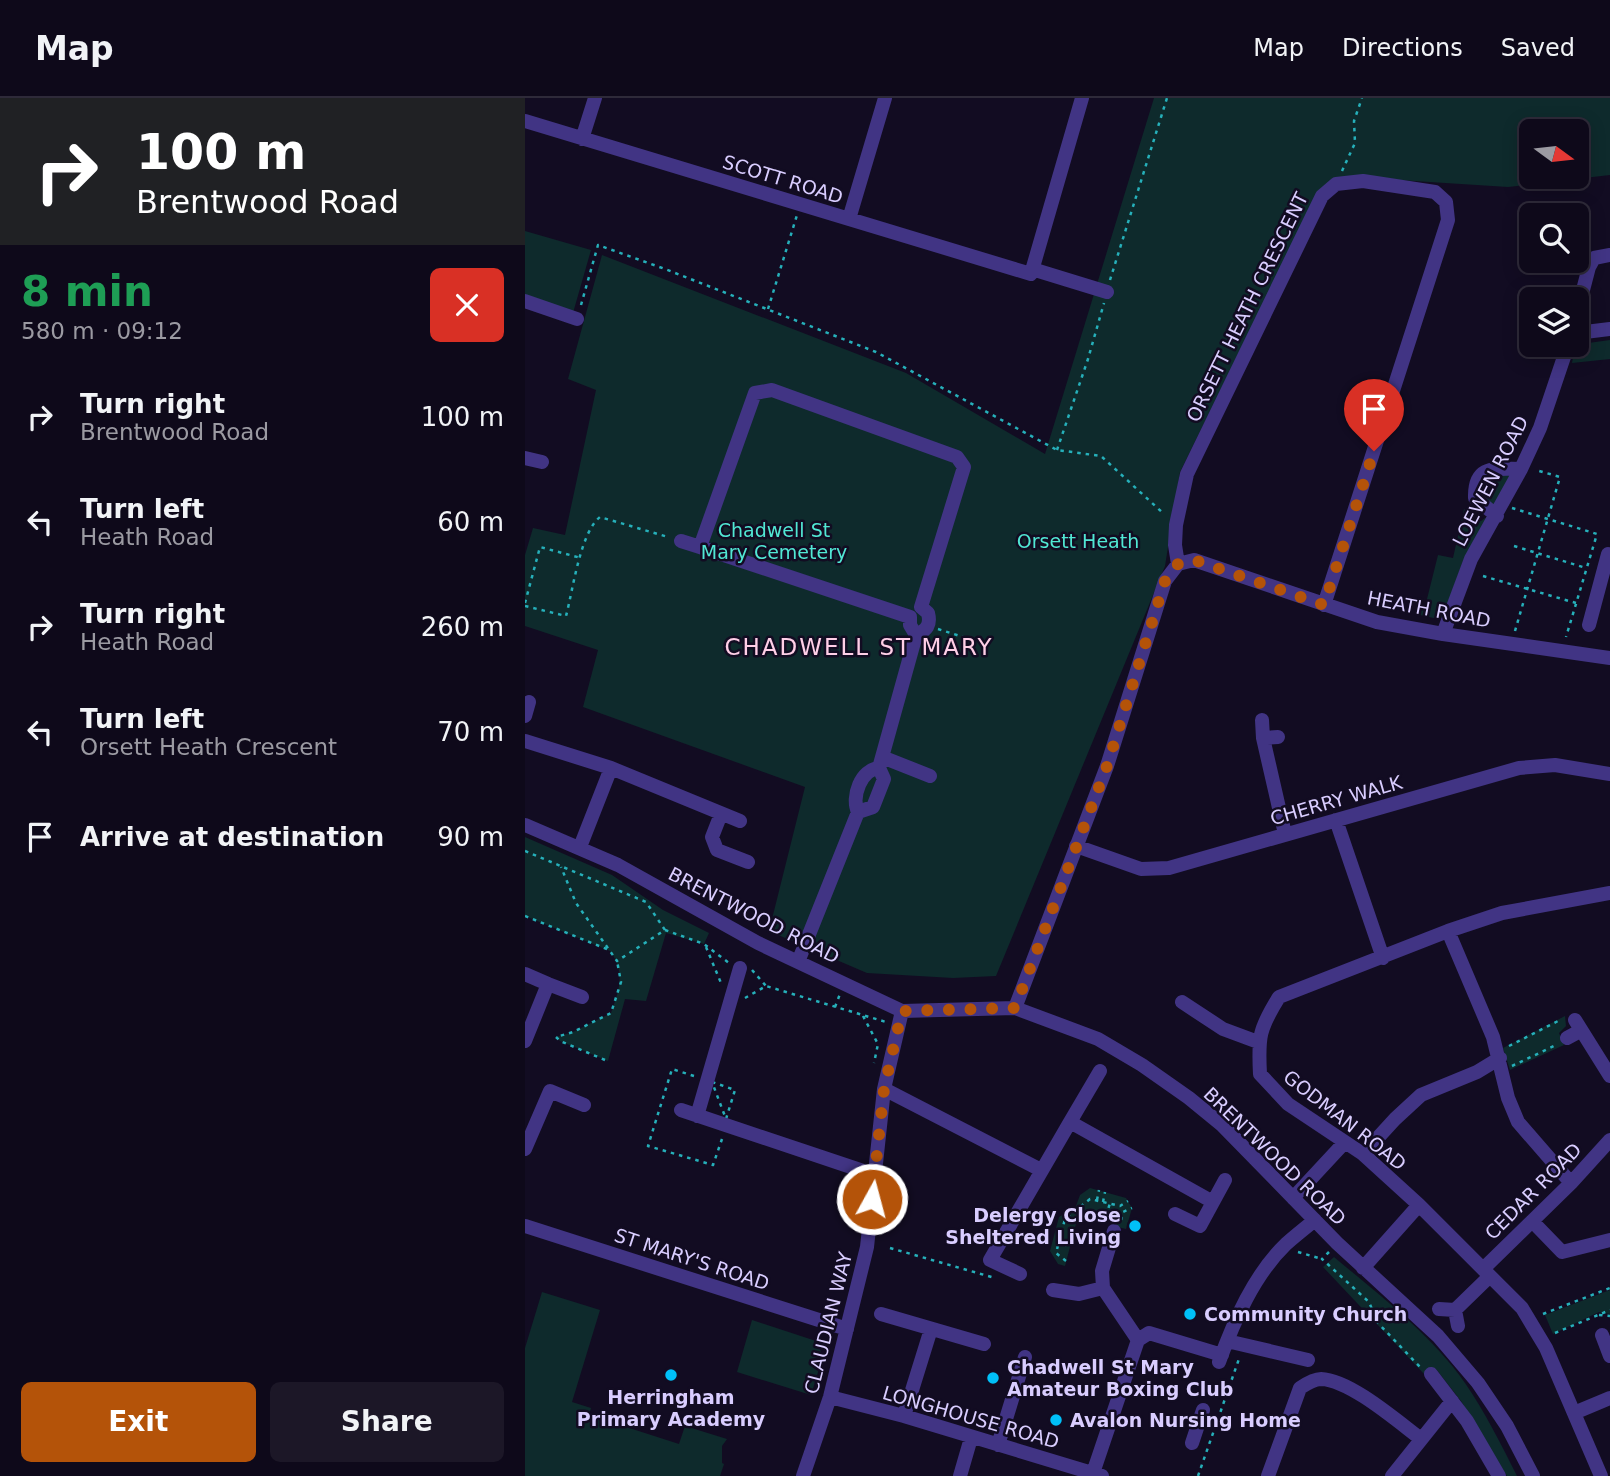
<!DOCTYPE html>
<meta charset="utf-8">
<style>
body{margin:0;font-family:"DejaVu Sans",sans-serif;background:#1c1727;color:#f1f3f6;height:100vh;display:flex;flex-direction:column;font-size:26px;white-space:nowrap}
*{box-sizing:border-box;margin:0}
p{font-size:23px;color:#9b9aa2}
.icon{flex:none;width:38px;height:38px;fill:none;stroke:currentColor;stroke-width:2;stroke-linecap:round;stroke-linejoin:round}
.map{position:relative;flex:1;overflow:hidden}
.drawer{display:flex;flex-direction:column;background:#0e091a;width:525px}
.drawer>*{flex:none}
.banner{background:#202124;color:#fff;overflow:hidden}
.needle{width:46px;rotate:105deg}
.buttons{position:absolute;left:994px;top:21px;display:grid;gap:14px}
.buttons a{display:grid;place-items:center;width:70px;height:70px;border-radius:10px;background:#0e091a;box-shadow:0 4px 18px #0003,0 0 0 2px #2e2a39;font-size:35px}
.pin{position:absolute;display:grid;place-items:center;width:60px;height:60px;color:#fff;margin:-72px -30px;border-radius:50% 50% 50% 0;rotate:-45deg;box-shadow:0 0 7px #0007}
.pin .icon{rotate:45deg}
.me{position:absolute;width:77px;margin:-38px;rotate:7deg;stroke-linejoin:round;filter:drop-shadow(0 0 5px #0008)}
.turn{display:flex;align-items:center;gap:24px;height:147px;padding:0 21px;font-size:32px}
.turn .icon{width:91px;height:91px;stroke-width:2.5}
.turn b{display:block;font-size:49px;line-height:60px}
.round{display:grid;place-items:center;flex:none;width:74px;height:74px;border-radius:10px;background:#1c1727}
.summary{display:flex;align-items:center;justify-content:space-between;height:119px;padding:0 21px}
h1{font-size:42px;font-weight:600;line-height:52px;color:#1e9e55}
.action{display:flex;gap:14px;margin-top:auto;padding:14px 21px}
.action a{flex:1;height:80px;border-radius:10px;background:#b45309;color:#fff;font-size:28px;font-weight:600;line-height:80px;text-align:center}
.action a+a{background:#1c1727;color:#f1f3f6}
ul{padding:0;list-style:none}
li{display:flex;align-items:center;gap:21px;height:105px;padding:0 21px}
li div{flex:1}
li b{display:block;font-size:26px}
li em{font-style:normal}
header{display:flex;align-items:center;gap:42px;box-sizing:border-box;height:98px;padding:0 35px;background:#0e091a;border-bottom:2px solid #2e2a39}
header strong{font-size:33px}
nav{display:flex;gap:38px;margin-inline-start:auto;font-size:24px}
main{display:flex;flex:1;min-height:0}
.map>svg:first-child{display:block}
.green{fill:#0e2a2c;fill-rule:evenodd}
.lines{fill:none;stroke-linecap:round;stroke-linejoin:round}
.path{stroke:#26b0ba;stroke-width:2.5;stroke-dasharray:3.5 5;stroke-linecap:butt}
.minor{stroke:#413484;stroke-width:14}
.route{stroke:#b45309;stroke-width:12;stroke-dasharray:0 21.6}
.poi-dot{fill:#00c0f8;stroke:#120c22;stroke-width:2.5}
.labels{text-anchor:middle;stroke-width:5;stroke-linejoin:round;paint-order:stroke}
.street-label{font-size:19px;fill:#d9cdff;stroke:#120c22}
.park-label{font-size:19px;fill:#51e7d4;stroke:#120c22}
.poi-label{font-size:19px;font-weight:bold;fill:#d9cdff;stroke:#120c22;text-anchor:start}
.quarter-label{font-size:23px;letter-spacing:2px;fill:#ffcfe7;stroke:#120c22}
</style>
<header>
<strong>Map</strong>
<nav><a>Map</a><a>Directions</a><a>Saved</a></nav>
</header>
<main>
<section class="drawer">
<div class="banner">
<div class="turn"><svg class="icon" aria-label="right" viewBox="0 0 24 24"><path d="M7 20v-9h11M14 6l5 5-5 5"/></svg><div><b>100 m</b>Brentwood Road</div></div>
</div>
<div class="summary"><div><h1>8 min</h1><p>580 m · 09:12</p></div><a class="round" style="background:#d93025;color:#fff"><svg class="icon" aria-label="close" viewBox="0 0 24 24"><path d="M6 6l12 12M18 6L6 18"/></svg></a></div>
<ul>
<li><svg class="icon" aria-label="right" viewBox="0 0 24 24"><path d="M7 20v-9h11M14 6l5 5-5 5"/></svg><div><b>Turn right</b><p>Brentwood Road</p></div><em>100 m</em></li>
<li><svg class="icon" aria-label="left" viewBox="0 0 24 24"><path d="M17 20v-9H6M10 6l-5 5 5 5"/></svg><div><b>Turn left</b><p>Heath Road</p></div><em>60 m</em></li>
<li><svg class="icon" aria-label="right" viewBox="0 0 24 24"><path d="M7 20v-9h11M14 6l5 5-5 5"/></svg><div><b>Turn right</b><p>Heath Road</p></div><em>260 m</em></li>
<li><svg class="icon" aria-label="left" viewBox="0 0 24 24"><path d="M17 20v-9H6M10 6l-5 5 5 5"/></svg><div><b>Turn left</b><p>Orsett Heath Crescent</p></div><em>70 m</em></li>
<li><svg class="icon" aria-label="arrive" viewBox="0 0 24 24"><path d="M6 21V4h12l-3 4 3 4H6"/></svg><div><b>Arrive at destination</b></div><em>90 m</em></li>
</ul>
<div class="action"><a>Exit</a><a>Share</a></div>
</section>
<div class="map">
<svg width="1085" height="1378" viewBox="0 0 1085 1378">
<rect width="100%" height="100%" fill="#120c22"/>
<path class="green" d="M629,0H1085V77L983,89L842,80L792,96L655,374L640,468L471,878L428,880L342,875L244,833L280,689L58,609L73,552L0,528V457L8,430L40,437L71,292L43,281L77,157L381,275L520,356ZM1006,33H1052V79H1006Z
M0,133L66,152L48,215L0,199Z
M1085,242V261L1047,265L1049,254L1056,246Z
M987,375L968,409L956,401V383L960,379Z
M939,411L956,423L963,418L938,463L918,518L913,521L895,517L897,508L901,505L913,457L928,460Z
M0,739L87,777L138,812L184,835L179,846L141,835L121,903L100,901L83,963L35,943L31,939L48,934L86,915C94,892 101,875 85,853L0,818Z
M1040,918L1041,928L1034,935L1039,947L985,972L978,950Z
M565,1090L601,1100L607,1110L601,1131L588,1128L585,1120L564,1114L553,1118L540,1168L533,1166L525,1153L534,1119L551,1108L555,1097Z
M809,1159C853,1196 907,1237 940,1285C960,1314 976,1346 992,1378H982L936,1303L911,1271L900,1277L798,1169Z
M1085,1192V1216L1074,1214L1028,1236L1020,1217Z
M17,1194L75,1212L47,1304L66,1310L64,1317L154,1346L160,1328L202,1341L197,1348V1365L199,1366L195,1378H0V1250Z
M227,1222L291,1243L298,1258L286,1297L212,1274Z"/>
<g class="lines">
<path class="path" d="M817,73L830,45L829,23L837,0
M585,182L642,0
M56,207L73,147L140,171L351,254L532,352L576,358L639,416
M243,211L272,117
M532,352L563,261L579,205
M987,410L1072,436L1041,539
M989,448L1061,470
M958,478L1051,505
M0,505L15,449L56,460
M0,508L41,518C48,492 55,435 75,419L143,439
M413,531L438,539
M990,533L1035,379L1011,372
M0,753L121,804L140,832L92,863L51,805L36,769
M0,818L84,852
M140,832L179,846L204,865
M181,849L196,885
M227,872L241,888
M220,900L241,888L361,924
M310,909L315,896
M338,918L353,946L349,965
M984,948L1037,921
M80,962L35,943L31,939L48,934L86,915L96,884L92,863
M987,968L1031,947
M169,978L147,971L123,1048L188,1067L197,1041
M187,984L210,992L201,1021Z
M572,1102L574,1092
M578,1104L580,1094
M581,1118L585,1105
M596,1122L598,1114L607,1110
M535,1138L544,1151
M365,1150L470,1180
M773,1154L797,1161
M804,1154L797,1161L844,1204L853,1225L895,1269
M541,1163L531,1155L540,1121L565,1101L595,1108L603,1103
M1018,1216L1085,1190
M1074,1217L1085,1218
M1030,1235L1085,1212
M673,1378L715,1258"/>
<path class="minor" d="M0,23L506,176L557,0
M57,41L70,0
M324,121L360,0
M507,171L582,194
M0,203L52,221
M1052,215L1064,169L1069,160L1085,157
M1052,235L1085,231
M0,360L17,364
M972,418L950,400C949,366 970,371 996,371
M156,443L175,449
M653,466L650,447L651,427L662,376L797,98L811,86L838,83L910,94L921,104L923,122L799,507
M1064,527L1083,456L1085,457
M918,536L946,461L996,371L1015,330L1043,247
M0,618L4,604
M737,622L738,640L760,736
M738,640L753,639
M0,643L86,670L215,723
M357,659L405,678
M333,714C326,699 336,671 354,670
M196,716L187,739L192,752L223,764
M811,722L858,860
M0,727L93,767L233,845L377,913L490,910L573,941L617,967L664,1000L697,1027L812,1145L913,1238L953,1285L982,1328L1008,1378
M551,748L616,771L644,770L994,670L1030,667L1085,676
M55,749L86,670
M923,833L968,939L983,1000L993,1024L1046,1085
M273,864L333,714L348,709L359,681L354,670L391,537C402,532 406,527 403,515L396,509L439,369L432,359L247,292L230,295L175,449L385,519V527L391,537
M0,876L23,886L0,943
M23,886L57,899
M657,904L698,931L733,944
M490,910L582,668L640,483L653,466L669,462L852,524L918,536L1085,560
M1050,922L1085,978
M1042,940L1055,933
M359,991L516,1072
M156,1012L350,1077
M172,1018L215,870
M545,1024L575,973
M0,1051L25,993L59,1007
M838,1056L870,1021L896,997L952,974L975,960
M768,1100L820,1044
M650,1116L675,1128L700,1082
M1007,1123L1037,1154L1085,1142
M0,1128L322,1231
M838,1170L894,1107
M958,1171L1046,1085L1085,1042
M495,1176L465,1162L545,1024L688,1104
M528,1192L554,1196L578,1190
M914,1211L930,1212
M356,1216L459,1246
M933,1228L930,1212L965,1178
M1077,1237L1085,1258
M613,1242L624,1235L697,1257
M702,1243L783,1262
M694,1264C709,1223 729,1177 761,1146C770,1138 780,1130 790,1122
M906,1276L942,1323L974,1378
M305,1299L379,1318L577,1378
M1049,1315L1085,1300
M379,1318L406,1231
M667,1345L678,1312
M473,1347L500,1259
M568,1375L613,1242L578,1190L577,1173L589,1133
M278,1378L305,1299L342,1149L359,991L377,913
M435,1378L446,1340
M743,1378L775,1290C781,1286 789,1281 796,1281C825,1282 872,1323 896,1341
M867,1378L927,1303
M1076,1378L1021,1250L997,1210L894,1107L838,1056L763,1006L735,976C733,939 734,931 754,899L923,833L977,815L1085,795"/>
</g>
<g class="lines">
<path class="route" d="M347,1101L359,991L377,913L490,910L582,668L640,483L653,466L669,462L799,507L849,353"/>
</g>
<g class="poi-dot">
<circle cx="610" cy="1128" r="7"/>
<circle cx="665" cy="1216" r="7"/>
<circle cx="146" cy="1277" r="7"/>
<circle cx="468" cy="1280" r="7"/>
<circle cx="531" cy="1322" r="7"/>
</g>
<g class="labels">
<g class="street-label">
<text transform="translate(258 81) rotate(17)" y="7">SCOTT ROAD</text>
<text transform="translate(722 209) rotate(-64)" y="7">ORSETT HEATH CRESCENT</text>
<text transform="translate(965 383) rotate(-63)" y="7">LOEWEN ROAD</text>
<text transform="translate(904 511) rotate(11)" y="7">HEATH ROAD</text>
<text transform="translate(811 702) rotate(-16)" y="7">CHERRY WALK</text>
<text transform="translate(229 817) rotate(27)" y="7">BRENTWOOD ROAD</text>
<text transform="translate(820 1022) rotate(38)" y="7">GODMAN ROAD</text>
<text transform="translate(750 1058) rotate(44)" y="7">BRENTWOOD ROAD</text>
<text transform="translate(1008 1093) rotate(-45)" y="7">CEDAR ROAD</text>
<text transform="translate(167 1161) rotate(18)" y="7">ST MARY'S ROAD</text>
<text transform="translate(303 1225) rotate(-76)" y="7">CLAUDIAN WAY</text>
<text transform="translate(446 1319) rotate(16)" y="7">LONGHOUSE ROAD</text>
</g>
<g class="park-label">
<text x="249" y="439">Chadwell St<tspan x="249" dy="22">Mary Cemetery</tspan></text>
<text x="553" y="450">Orsett Heath</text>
</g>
<g class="poi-label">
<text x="596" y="1124" text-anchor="end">Delergy Close<tspan x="596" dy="22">Sheltered Living</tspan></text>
<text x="679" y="1223">Community Church</text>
<text x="482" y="1276">Chadwell St Mary<tspan x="482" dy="22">Amateur Boxing Club</tspan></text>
<text x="146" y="1306" text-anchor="middle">Herringham<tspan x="146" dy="22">Primary Academy</tspan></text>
<text x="545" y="1329">Avalon Nursing Home</text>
</g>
<g class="quarter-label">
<text x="334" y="557">CHADWELL ST MARY</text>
</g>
</g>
</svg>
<div class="buttons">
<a><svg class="needle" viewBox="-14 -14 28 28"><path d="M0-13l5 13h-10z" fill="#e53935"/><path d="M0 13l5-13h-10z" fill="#9b9aa2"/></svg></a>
<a><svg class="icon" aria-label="search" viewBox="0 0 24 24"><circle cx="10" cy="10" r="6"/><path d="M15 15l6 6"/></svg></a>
<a><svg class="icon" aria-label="layers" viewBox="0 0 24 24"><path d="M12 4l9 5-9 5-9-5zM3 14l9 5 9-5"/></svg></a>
</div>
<div class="pin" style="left:849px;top:353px;background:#d93025"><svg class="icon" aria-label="arrive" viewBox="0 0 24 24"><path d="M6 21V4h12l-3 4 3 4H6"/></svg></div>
<svg class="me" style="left:347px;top:1101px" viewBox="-20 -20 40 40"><circle r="17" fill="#b45309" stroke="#fff" stroke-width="3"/><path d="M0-11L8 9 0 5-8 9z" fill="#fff"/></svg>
</div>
</main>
